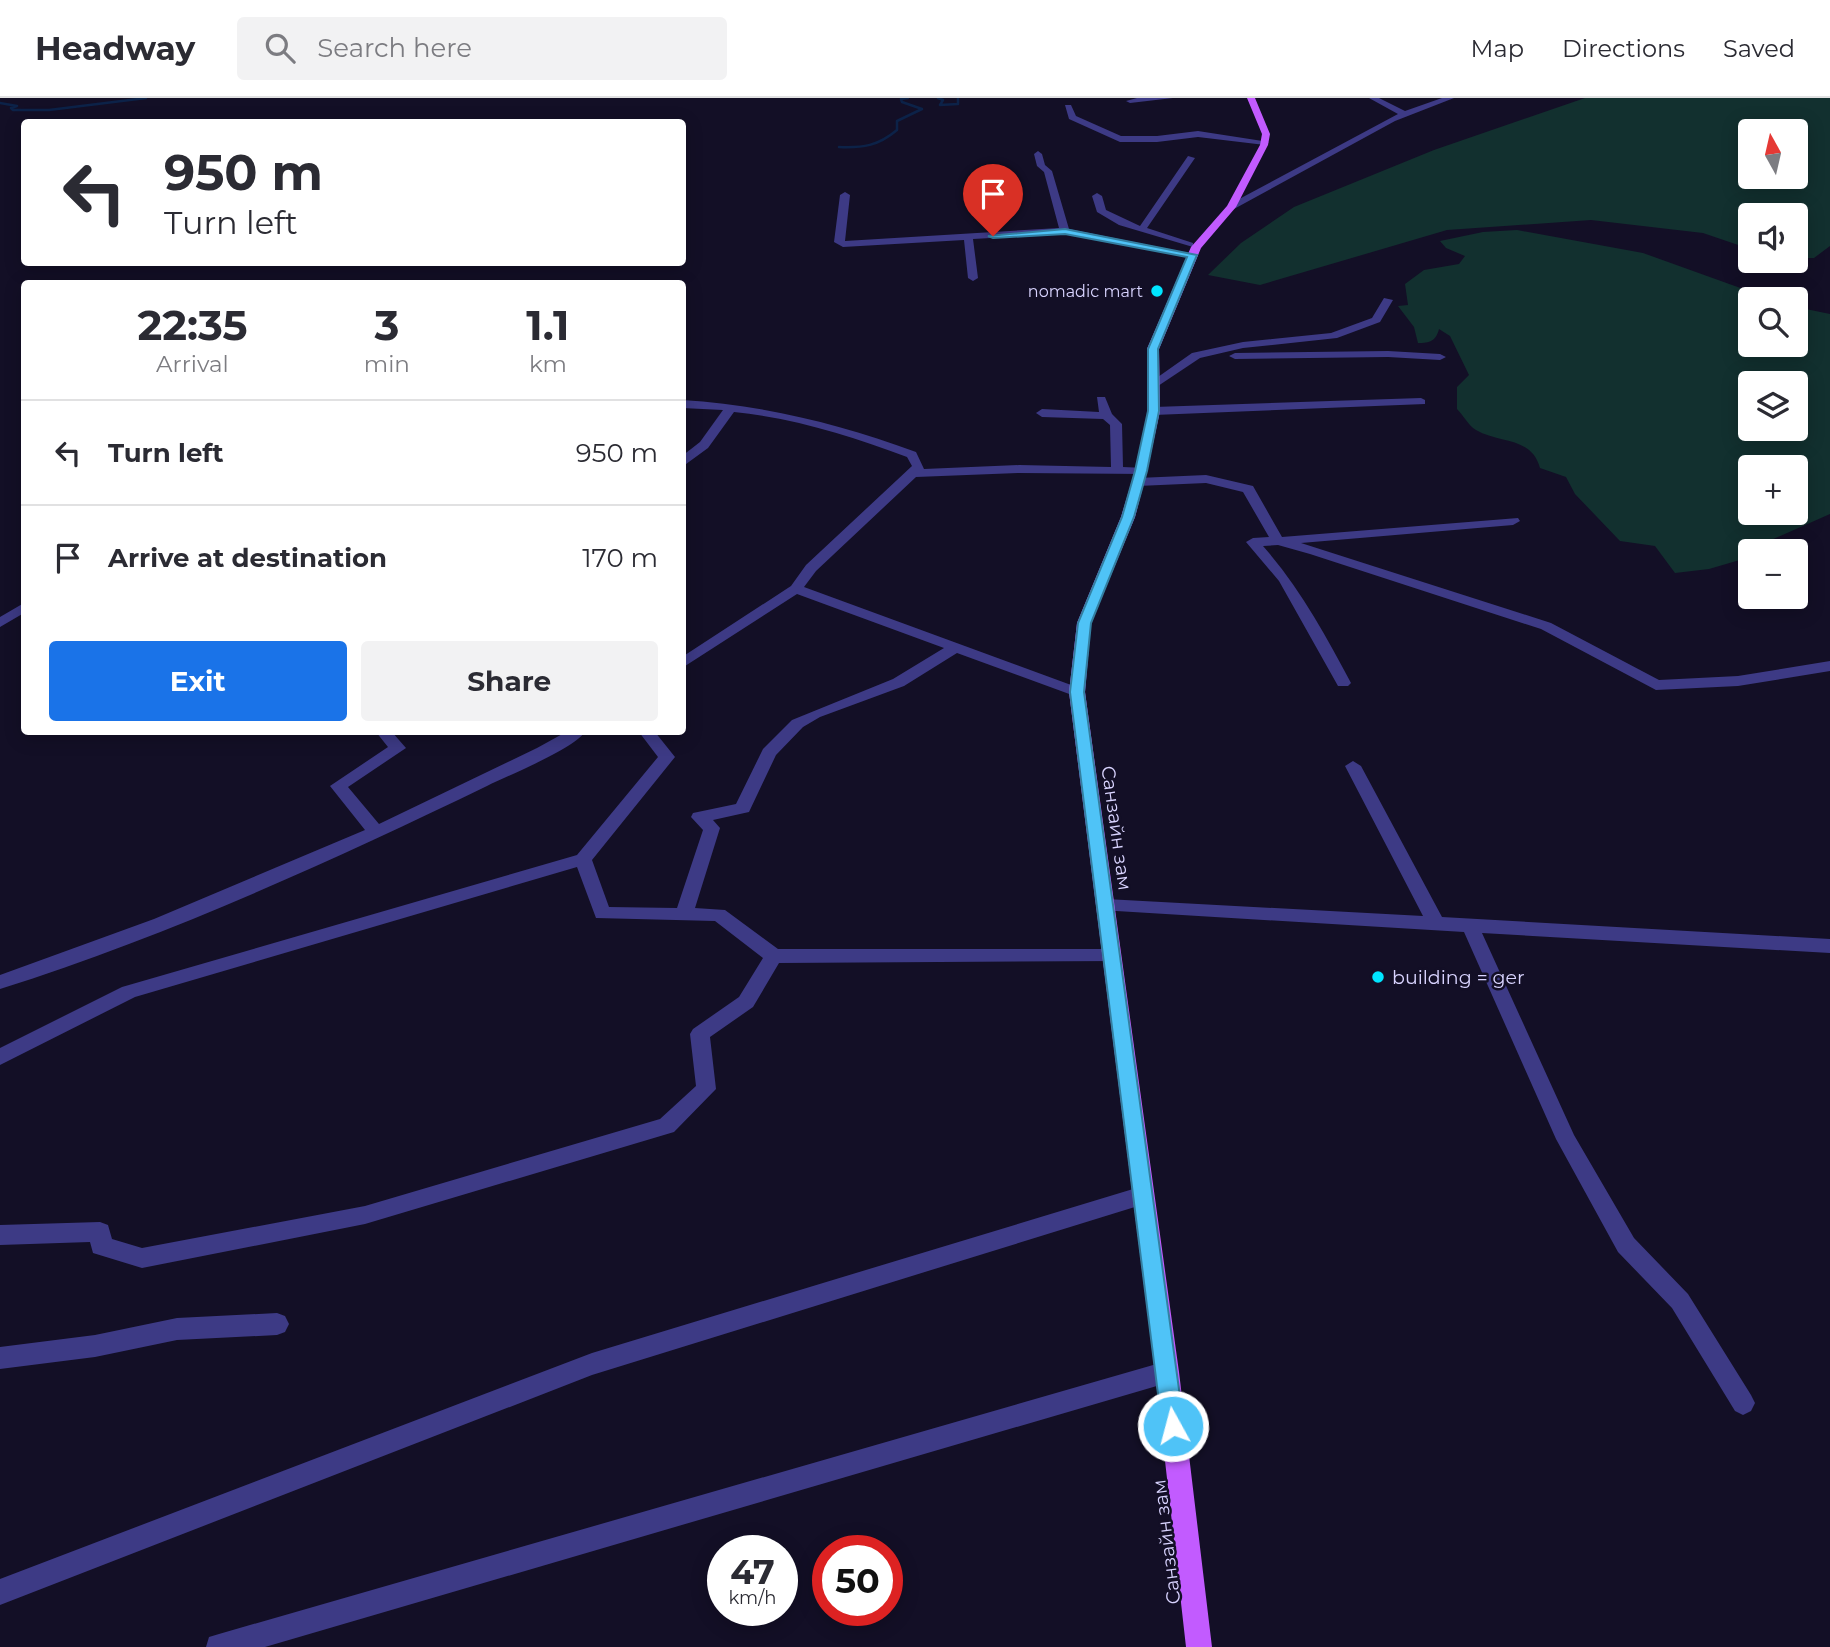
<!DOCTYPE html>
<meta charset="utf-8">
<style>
body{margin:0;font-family:Montserrat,sans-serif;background:#f2f2f3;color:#2b2b33;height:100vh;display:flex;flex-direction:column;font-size:26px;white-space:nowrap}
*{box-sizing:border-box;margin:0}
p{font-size:23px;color:#7c7c81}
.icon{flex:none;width:38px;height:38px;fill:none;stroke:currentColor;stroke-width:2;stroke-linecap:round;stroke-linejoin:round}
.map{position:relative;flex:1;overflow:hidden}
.details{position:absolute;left:21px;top:182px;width:665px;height:455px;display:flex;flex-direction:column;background:#fff;border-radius:7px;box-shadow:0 4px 18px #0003}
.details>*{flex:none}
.top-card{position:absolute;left:21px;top:21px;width:665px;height:147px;border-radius:7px;box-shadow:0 4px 18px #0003;background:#fff;color:#2b2b33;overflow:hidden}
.needle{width:46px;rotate:352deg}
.fabs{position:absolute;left:1738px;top:21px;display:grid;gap:14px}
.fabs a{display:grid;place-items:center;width:70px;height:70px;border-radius:7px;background:#fff;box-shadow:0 4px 18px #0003;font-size:35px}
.speed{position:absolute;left:707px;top:1437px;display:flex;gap:14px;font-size:35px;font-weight:700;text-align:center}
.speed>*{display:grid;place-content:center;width:91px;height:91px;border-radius:50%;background:#fff;box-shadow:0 4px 18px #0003;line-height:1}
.speed small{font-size:18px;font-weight:400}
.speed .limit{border:10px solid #d22;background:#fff;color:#111}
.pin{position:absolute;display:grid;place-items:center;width:60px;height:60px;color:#fff;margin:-72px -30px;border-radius:50% 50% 50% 0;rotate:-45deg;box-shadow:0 0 7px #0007}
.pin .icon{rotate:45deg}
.me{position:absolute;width:77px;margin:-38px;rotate:353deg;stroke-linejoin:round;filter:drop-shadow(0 0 5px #0008)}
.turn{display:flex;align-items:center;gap:24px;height:147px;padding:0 28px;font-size:32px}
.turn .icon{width:91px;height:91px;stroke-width:2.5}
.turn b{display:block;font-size:49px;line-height:60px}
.eta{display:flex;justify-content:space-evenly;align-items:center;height:119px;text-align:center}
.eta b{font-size:42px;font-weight:700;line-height:49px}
.action{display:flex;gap:14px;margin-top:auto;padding:14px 28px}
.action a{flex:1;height:80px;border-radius:7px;background:#1a73e8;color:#fff;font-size:28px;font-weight:700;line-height:80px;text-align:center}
.action a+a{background:#f2f2f3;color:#2b2b33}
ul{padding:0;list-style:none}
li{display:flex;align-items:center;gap:21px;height:105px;padding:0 28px;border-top:2px solid #e1e1e2}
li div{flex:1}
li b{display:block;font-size:26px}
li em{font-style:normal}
header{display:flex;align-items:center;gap:42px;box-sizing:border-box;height:98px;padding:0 35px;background:#fff;border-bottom:2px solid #e1e1e2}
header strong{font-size:33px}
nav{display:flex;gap:38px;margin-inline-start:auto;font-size:24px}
.search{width:490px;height:63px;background:#f2f2f3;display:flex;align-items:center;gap:18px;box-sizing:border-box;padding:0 24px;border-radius:7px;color:#7c7c81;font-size:26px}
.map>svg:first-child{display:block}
.green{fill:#12302f;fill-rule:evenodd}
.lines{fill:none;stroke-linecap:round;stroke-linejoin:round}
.stream{stroke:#0c2248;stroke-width:2.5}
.minor{fill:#3d3a85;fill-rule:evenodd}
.major{fill:#c25bff;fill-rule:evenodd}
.route{fill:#4fc3f7;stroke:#337fa1;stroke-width:2}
.poi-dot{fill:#00e5ff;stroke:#130f26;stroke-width:2.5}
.labels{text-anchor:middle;stroke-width:5;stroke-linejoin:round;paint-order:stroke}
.far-poi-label{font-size:16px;fill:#d9d4ff;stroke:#130f26;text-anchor:end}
.street-label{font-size:19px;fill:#d9d4ff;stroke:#130f26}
.poi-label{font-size:19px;fill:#d9d4ff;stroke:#130f26;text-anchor:start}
</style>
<header>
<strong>Headway</strong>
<div class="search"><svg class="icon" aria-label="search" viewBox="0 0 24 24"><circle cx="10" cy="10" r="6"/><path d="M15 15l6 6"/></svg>Search here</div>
<nav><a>Map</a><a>Directions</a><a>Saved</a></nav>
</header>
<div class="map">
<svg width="1830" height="1549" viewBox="0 0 1830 1549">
<rect width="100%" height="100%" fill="#130f26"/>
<path class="green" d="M1585,0H1830V148L1814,160H1796V117H1750V151L1703,135L1591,122L1447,132L1260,187L1208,177L1241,145L1294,109L1434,52ZM1750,33H1796V79H1750Z
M1517,132L1643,155L1771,201H1750V247H1796V209L1830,216V416L1771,442L1758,453H1750V459L1709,471L1675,475L1655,448L1620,443L1575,396L1566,379L1540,370C1531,338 1500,346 1476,332C1469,328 1463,317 1457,311V289L1469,277L1450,238L1439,231C1436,243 1430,245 1418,245L1414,229L1398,208L1408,207L1405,186L1424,172L1459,166L1465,158L1446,150L1440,143L1483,134ZM1750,285H1796V331H1750ZM1750,369H1796V415H1750Z"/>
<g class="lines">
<path class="stream" d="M938,0L943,2L940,7L958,6V0
M0,5L17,8L11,10L13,12H49L146,0
M839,49C863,50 878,48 897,32V23L922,11L902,4L901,1L908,0"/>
<path class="minor" d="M1137,0H1173L1130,5L1126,3Z
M1369,0H1379L1405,13L1442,0H1454L1395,23L1234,111H1228V107L1398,16Z
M1065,7H1071L1076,18L1121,38H1157L1198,33L1269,44L1265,47L1198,39L1157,44H1120L1069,21Z
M1038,53L1042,56L1045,67L1052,73L1069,131L1198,157L1193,160L1065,136L973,141L978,180L973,183L968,180L964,142L843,149L834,144L840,97L845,94L850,97L845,143L1059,130L1044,74L1037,68L1034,56Z
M1188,58L1195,60L1147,130L1193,145V149L1119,127L1097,114L1092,98L1097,95L1102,98L1106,112L1140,128Z
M1384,200L1393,202L1380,224L1337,240L1243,250L1200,260L1158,288L1148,286L1192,255L1243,244L1331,235L1372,220Z
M1388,253L1440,256L1446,259L1440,262L1388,259L1235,261L1229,258L1235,255Z
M1097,299H1105L1112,316L1122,326L1123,369L1145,370V376L1019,375L916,379L816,473L804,489L1082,591L1085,594L1082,597H1072L957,555L904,588L820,619L803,629L776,657L749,714L713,722L720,730L695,810L725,812L778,851H1111L1118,853L1120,858L1118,863L779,865L753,909L710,939L716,991L674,1034L365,1126L142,1170L93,1155L90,1144L0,1147V1127L100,1124L108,1127L112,1141L142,1150L365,1108L660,1021L696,988L690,936L693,931L739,899L763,860L715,823L596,820L577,769L135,899L0,967V950L122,889L577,757L658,659L639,634H655L675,659L592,762L609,809L677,810L703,732L691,719L693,715L736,706L763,651L792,622L893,581L944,550L797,496L682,570V559L791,488L806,467L912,368L907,359C851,338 794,320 734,314L708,350L682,369V358L700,344L723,312L682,310V302C764,307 840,326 916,354L924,371L1019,367L1111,369L1110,327L1103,321L1042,319L1036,315L1042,311L1099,314Z
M1421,300L1425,302V306L1154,317L1148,313L1154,309Z
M1206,377L1253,388L1282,439L1518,420L1520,423L1513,427L1301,445L1551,525L1659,582L1738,578L1830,563V573L1738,588L1656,592L1541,531L1310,456L1278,447L1263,448C1300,490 1325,536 1351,585L1348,588H1338L1279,483L1246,444L1253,440L1269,439L1243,394L1206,385L1138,388L1132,384L1138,380Z
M24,505V515L0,529V519Z
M376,634H392L406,650L348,689L379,726L537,650L566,634H585C570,653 511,676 487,688C332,763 165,839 0,891V877L154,821L365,732L330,688L388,649Z
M1353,663L1361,668L1442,819L1830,841V855L1482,835L1574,1037L1634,1140L1688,1196L1751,1297L1755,1305L1751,1313L1743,1317L1735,1313L1672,1210L1618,1154L1556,1041L1464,834L1100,812L1097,807L1100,802L1106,801L1423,818L1345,668Z
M1143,1088L1151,1090L1154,1097L1151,1104L592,1277L0,1507V1481L592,1255Z
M277,1215L285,1218L289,1226L285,1234L277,1237L177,1242L95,1259L0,1271V1249L95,1237L177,1220Z
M1167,1263L1175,1266L1179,1274L1175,1282L1167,1285L265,1549H206L209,1539L219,1536Z"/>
<path class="major" d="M1247,0H1255L1270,36L1268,47L1236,109L1201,150L1159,251L1160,313L1147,373L1135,419L1091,525L1085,594L1179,1274L1212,1549H1186L1155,1274L1069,594L1077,525L1121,419L1135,373L1148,313L1147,251L1191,149L1227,108L1260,47L1262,36Z"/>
</g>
<path class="route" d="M1065,131L1197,157L1158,251L1159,313L1147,373L1134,419L1091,525L1084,594L1184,1328L1181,1336L1173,1339L1165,1336L1162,1328L1070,594L1078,525L1122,419L1135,373L1148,313V251L1187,159L1065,136L993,140L988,138Z"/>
<g class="poi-dot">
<circle cx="1157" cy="193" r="7"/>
<circle cx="1378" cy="879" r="7"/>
</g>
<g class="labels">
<g class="far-poi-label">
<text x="1143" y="199">nomadic mart</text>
</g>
<g class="street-label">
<text transform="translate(1117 730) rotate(82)" y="7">Санзайн зам</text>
<text transform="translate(1166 1444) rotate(-97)" y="7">Санзайн зам</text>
</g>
<g class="poi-label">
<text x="1392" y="886">building = ger</text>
</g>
</g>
</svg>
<div class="fabs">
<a><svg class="needle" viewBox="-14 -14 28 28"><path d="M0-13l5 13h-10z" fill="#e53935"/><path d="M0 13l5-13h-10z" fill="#7c7c81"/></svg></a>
<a><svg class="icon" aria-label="sound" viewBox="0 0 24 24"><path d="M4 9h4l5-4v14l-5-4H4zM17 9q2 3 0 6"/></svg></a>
<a><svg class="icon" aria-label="search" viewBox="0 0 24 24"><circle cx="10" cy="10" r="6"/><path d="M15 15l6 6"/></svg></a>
<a><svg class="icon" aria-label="layers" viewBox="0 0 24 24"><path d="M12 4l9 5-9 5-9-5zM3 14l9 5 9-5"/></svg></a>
<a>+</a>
<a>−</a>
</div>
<div class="speed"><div>47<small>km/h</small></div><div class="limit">50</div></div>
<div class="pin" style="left:993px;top:138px;background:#d93025"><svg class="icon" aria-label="arrive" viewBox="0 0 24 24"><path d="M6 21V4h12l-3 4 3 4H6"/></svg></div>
<svg class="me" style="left:1173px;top:1328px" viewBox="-20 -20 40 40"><circle r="17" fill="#4fc3f7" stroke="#fff" stroke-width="3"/><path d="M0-11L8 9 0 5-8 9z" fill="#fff"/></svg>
<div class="top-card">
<div class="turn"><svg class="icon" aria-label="left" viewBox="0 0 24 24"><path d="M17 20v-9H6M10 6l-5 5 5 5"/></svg><div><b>950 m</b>Turn left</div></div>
</div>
<section class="details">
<div class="eta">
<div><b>22:35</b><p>Arrival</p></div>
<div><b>3</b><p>min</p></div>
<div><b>1.1</b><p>km</p></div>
</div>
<ul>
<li><svg class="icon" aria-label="left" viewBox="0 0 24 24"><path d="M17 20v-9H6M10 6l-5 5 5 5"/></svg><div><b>Turn left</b></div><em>950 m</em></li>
<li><svg class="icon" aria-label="arrive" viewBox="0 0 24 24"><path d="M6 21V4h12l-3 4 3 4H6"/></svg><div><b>Arrive at destination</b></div><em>170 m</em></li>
</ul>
<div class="action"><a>Exit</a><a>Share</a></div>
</section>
</div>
